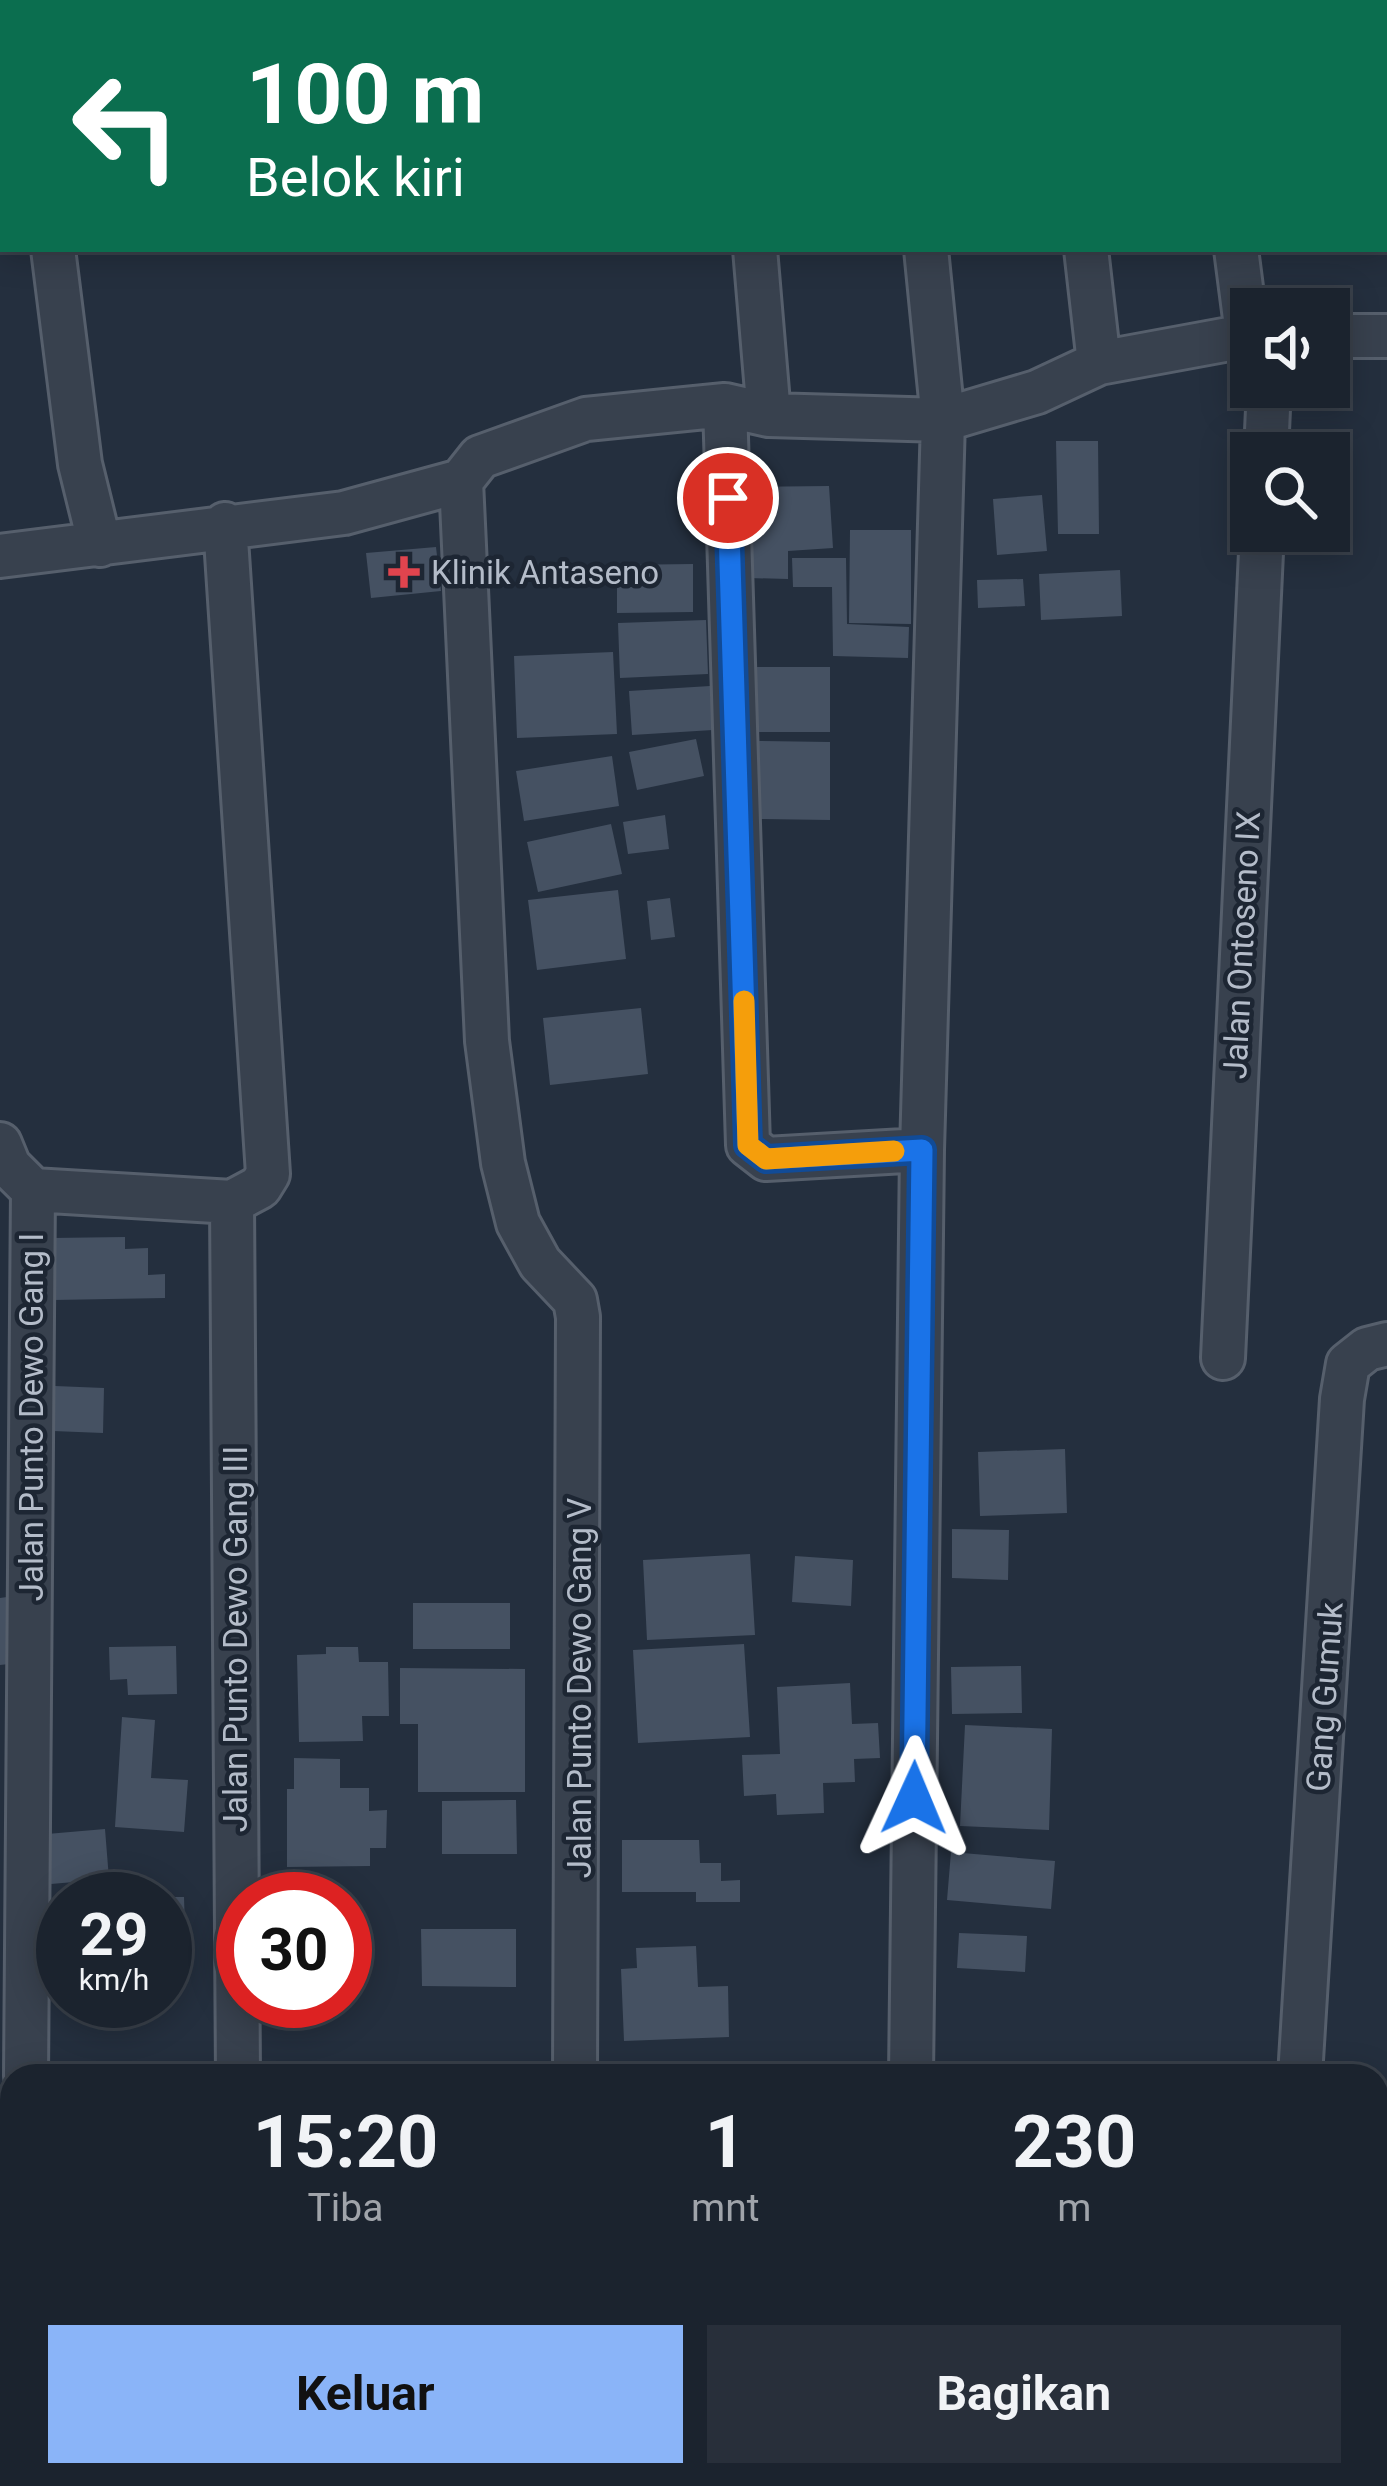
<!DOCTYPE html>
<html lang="id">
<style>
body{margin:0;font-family:Roboto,sans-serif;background:#282f3a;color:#f1f3f6;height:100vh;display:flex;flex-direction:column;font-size:45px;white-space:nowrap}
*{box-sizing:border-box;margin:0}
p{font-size:39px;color:#a0a4aa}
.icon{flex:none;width:66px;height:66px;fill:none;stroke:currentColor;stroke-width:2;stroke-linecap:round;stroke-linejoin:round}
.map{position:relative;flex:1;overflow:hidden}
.sheet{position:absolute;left:0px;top:2064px;width:1389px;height:423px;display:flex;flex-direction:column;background:#1b232e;border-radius:36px 36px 0 0;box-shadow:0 6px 30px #0003,0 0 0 3px #39404a}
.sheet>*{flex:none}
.guide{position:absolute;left:0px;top:0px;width:1389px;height:252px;box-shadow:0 6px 30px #0003,0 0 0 3px #39404a;background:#0b6e4f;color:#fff;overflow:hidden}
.fabs{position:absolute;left:1230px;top:288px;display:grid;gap:24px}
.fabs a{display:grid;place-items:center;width:120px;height:120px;border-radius:0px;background:#1b232e;box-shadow:0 6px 30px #0003,0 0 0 3px #39404a;font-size:60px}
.speed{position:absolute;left:36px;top:1872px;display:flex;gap:24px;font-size:60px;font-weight:700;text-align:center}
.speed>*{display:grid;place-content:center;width:156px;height:156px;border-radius:50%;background:#1b232e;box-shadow:0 6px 30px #0003,0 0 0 3px #39404a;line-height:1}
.speed small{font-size:30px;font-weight:400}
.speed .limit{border:18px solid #d22;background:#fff;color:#111}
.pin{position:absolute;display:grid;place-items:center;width:102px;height:102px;color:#fff;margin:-51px;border:6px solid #fff;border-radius:50%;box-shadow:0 3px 12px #0007}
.me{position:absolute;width:132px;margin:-66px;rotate:1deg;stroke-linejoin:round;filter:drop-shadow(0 0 9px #0008)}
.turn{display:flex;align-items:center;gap:42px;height:252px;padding:0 48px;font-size:54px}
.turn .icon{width:156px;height:156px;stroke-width:2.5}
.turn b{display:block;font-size:84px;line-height:102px}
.eta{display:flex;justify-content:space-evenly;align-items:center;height:204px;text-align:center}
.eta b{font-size:72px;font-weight:700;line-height:84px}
.primary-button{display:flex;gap:24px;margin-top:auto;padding:24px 48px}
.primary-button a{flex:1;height:138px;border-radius:0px;background:#8ab4f8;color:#111;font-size:48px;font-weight:700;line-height:138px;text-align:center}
.primary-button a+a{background:#282f3a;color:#f1f3f6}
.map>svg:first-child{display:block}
.building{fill:#455162}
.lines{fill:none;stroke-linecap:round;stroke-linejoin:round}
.street-casing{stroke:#565f6c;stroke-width:48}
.secondary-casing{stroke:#565f6c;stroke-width:66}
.street{stroke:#38414e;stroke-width:42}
.secondary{stroke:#465061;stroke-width:60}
.route-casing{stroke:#114b97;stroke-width:30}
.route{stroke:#1a73e8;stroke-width:21}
.slow{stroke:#f59e0b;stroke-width:21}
.health-dot{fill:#e0444e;stroke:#1d2633;stroke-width:4.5}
.labels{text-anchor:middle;stroke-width:9;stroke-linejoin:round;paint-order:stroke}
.poi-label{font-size:33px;fill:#b4bcc9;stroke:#1d2633;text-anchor:start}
.street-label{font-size:33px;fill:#b4bcc9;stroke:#1d2633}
</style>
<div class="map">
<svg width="1387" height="2486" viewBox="0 0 1387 2486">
<rect width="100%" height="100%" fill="#242f3e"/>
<path class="building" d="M1056,441H1098L1099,534H1058Z
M829,486L833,548L788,551V579L749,578L748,487Z
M1042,495L1047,551L997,555L993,499Z
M850,530H911V624L849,623Z
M436,547L441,591L371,598L366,553Z
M792,558H846L847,624L909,627L908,658L833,656L832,587H793Z
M693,564V612L617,613V565Z
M1120,570L1122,616L1041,620L1039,574Z
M1023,579L1025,606L978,608L977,580Z
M706,620L708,674L620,678L618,623Z
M613,652L617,734L517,738L514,656Z
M753,667H830V732H753Z
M710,686L713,730L632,735L629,691Z
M696,739L704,776L637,790L629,752Z
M755,741L830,742V820L755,819Z
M612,756L619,806L524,821L516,771Z
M665,815L669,849L628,854L623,822Z
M611,824L622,874L538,892L527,842Z
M618,890L626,959L537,970L528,900Z
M670,898L675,937L651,940L647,901Z
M641,1008L648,1074L550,1085L543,1018Z
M125,1237V1249L148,1248V1275L165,1274V1298L54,1300L52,1238Z
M55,1386L104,1388L103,1433L53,1431Z
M1065,1449L1067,1513L980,1516L978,1452Z
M952,1529L1009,1530L1008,1580L952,1578Z
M750,1554L755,1635L647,1640L643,1560Z
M795,1556L853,1560L851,1606L792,1602Z
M7,1597L9,1664L0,1665V1598Z
M413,1603H510V1649H413Z
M744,1644L750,1737L638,1743L633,1650Z
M176,1646L177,1694L128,1695L127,1679L110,1680L109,1647Z
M326,1647H358L359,1662H388L389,1716H362L363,1741L299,1742L297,1655L326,1654Z
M1021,1666L1022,1713L952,1714L951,1667Z
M400,1668L525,1669V1792H418V1724H400Z
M850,1683L852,1724L878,1723L880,1758L854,1759L855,1782L823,1783L824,1813L777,1815L776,1794L744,1796L742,1755L780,1754L777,1687Z
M122,1717L155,1720L151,1778L188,1780L184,1832L115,1827Z
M965,1725L1052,1729L1049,1830L960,1826Z
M294,1758L340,1759V1788H369V1811L387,1810L386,1848H370V1866L287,1867V1789H294Z
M516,1800L517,1854H442V1801Z
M105,1829L109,1879L51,1884L47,1834Z
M622,1840H699L700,1863H721V1881L740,1880V1902H696V1892H622Z
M951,1852L1055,1861L1051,1909L947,1900Z
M165,1897H184L186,1958H165Z
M53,1899H63V1963H54Z
M421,1929H516V1987L422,1986Z
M959,1933L1027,1936L1025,1972L957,1968Z
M696,1946L698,1987L728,1986L729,2037L624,2041L621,1969L637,1968L636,1948Z
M1029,2067V2076H948V2070Z
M54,2475H115V2486H54Z
M267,2475H352L353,2486H268Z
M688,2475H755V2486H688Z
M1068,2475H1188L1189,2486H1068Z"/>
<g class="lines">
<defs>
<path id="street" d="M21,0L22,3
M734,0V3
M900,0L901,3
M1056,0L1057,3
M1206,0V3
M53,249L80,464L100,545
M755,249L769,415
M1086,249L1099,363
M1236,249L1247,334
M1329,336H1387
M725,405L748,1145L766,1159L922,1150
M1266,453L1269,387
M0,556L344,513L461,481
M0,1144L9,1166L33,1190L232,1202L260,1187L268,1174L225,524
M232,1202L238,2076
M1223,1358L1262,531
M26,2076L33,1190
M575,2076L578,1317L575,1300L540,1263L518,1223L503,1163L487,1041L461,481L480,457L586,419L725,405L769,415L943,420L1037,392L1099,363L1251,335
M911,2076L922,1150L943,420L926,249
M1300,2076L1342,1399L1348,1364L1367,1349L1387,1344
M27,2486V2475
M238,2486V2475
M569,2486V2475
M915,2486V2475
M1238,2486V2475"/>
<path id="secondary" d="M0,2209L12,2210
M1377,2370H1387"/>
</defs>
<use href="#street" class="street-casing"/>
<use href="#secondary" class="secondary-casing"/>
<use href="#street" class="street"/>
<use href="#secondary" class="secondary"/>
</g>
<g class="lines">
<defs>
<path id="route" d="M728,498L748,1145L766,1159L922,1150L914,1798"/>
</defs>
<use href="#route" class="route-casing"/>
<use href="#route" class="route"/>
<path class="slow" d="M744,1001L748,1145L766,1159L894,1151"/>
</g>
<path class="health-dot" d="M398 554h12v12h12v12h-12v12h-12v-12h-12v-12h12z"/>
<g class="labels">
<g class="poi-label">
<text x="431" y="584">Klinik Antaseno</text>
</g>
<g class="street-label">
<text transform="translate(1241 945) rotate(-87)" y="12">Jalan Ontoseno IX</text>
<text transform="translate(31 1417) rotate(-90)" y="12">Jalan Punto Dewo Gang I</text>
<text transform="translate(235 1639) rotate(-90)" y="12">Jalan Punto Dewo Gang III</text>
<text transform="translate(579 1688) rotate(-90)" y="12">Jalan Punto Dewo Gang V</text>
<text transform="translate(1324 1697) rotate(-86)" y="12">Gang Gumuk</text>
</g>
</g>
</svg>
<div class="fabs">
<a><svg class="icon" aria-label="sound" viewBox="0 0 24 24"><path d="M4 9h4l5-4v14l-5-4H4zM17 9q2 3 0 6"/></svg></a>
<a><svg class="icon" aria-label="search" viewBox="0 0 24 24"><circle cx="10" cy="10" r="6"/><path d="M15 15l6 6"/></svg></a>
</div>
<div class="speed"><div>29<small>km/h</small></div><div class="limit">30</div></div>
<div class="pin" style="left:728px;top:498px;background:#d93025"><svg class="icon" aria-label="arrive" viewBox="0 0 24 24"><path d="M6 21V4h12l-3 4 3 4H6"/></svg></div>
<svg class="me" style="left:914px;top:1798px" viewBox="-20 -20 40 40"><path d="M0-17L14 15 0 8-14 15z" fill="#1a73e8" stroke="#fff" stroke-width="4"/></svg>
<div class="guide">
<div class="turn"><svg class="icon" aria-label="left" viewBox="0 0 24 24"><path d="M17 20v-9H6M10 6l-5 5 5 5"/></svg><div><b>100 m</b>Belok kiri</div></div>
</div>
<section class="sheet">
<div class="eta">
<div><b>15:20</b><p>Tiba</p></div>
<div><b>1</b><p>mnt</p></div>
<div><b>230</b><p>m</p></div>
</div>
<div class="primary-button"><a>Keluar</a><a>Bagikan</a></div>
</section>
</div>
